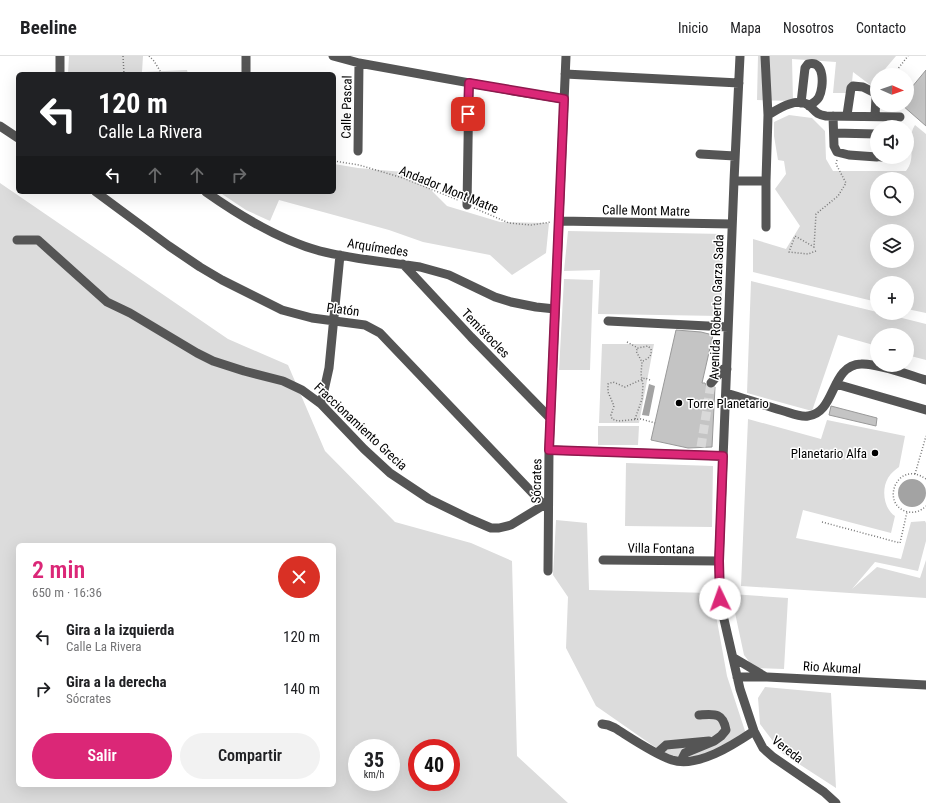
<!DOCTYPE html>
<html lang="es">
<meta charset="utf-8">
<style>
body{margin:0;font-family:"Roboto Condensed",sans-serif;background:#f2f2f2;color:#202124;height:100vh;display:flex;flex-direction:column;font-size:15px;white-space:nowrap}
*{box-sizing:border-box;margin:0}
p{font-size:13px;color:#757577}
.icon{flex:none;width:22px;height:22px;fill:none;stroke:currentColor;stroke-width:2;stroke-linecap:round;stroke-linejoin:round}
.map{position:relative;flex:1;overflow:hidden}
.side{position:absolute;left:16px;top:487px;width:320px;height:244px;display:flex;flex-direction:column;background:#fff;border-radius:6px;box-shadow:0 4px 16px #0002}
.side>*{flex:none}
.hud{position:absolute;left:16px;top:16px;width:320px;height:122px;border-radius:6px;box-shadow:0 4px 16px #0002;background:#202124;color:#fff;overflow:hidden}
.needle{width:26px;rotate:92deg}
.fabs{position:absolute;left:870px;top:12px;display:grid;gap:8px}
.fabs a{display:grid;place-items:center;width:44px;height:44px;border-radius:50%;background:#fff;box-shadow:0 4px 16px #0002;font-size:20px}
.speed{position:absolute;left:348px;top:683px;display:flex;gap:8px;font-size:20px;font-weight:700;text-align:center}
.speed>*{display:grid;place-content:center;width:52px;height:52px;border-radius:50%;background:#fff;box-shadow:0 4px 16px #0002;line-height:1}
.speed small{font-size:10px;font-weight:400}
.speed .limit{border:6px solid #d22;background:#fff;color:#111}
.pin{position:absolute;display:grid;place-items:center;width:34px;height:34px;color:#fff;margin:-17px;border-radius:8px;box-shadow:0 2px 6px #0006}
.me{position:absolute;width:44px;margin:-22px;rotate:357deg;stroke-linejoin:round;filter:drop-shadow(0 0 3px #0008)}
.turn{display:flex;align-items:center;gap:14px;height:84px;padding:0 16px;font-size:18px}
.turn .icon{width:52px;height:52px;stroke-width:2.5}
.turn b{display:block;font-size:28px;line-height:34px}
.lanes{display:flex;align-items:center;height:38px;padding:0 16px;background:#0003;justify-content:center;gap:20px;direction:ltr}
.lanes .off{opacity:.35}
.round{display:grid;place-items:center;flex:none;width:42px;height:42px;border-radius:21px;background:#f2f2f2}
.headline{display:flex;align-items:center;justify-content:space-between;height:68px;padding:0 16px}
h1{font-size:24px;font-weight:600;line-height:30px;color:#db2777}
.primary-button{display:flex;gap:8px;margin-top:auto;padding:8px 16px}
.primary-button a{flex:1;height:46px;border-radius:24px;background:#db2777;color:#fff;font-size:16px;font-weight:600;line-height:46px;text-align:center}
.primary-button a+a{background:#f2f2f2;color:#202124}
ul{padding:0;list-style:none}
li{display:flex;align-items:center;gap:12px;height:52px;padding:0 16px}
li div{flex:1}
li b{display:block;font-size:15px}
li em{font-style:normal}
header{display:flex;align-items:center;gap:24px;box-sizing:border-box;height:56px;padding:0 20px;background:#fff;border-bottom:1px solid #e0e0e0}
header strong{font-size:19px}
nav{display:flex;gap:22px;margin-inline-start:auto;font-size:14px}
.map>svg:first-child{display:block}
.green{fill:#dcdcdc;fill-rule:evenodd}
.water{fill:#a3a3a3}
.building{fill:#c4c4c4;stroke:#999}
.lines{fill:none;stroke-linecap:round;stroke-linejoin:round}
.minor-tunnel{stroke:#d9d9d9;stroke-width:9;stroke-dasharray:9 4.5;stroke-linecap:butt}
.path{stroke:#777;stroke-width:1.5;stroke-dasharray:1 2;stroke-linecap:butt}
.minor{stroke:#555;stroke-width:9}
.route-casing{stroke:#8e194d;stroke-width:10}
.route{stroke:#db2777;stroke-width:7}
.poi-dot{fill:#000;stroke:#fff;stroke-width:1.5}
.labels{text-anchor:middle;stroke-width:3;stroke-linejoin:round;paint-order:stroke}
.street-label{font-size:13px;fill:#000;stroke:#fff}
.poi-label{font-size:13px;fill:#000;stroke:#fff;text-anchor:start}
</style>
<header>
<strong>Beeline</strong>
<nav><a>Inicio</a><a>Mapa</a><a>Nosotros</a><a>Contacto</a></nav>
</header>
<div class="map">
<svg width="926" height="747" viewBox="0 0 926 747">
<rect width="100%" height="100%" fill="#fff"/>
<path class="green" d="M69,0H143L142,16L187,14L188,18H68Z
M758,0H896L880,19H877V34L853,16L851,37H833L836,6L792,3L793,45L757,44Z
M789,59L812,62L825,75L826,103L833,115H906C918,100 905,84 915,69L926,78V257L907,253V227H877V246L753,216V183L786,193L800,170L775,133L786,118L784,105L778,104L774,80V66ZM877,123H907V153H877ZM877,175H907V205H877Z
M334,108L358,112L414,117L447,150L500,166L549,167L546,197L512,219L490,199L423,186L389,174L279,144L270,165L246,154L219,136H334Z
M0,127L228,283L288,309L325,395L395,466L471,487L512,505L517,700L568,747H0ZM18,489H334V729H18ZM357,692H391V726H357ZM417,692H451V726H417Z
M568,175L724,178L721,260L598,258L600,214L564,215Z
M564,223L593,224L590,314H559Z
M751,225L877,256V257H882L926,268V304L907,299V279H877V290L838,279L812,355L747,337Z
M602,288H654L639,367H599Z
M748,363L821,383L827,364L905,380L899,411C895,414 891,417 888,422C881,434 884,453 895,460L891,477L803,454L796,482L901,503L911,466L925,465L926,467V485L918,515L875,506L852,533L877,511L920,522L926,504V542L741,530Z
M598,370H639L638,389H598Z
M626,407L713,410L712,471L625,470Z
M556,464L587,467L589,534L712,537L727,620L746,678L717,698L678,704L652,689L596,650L566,592L568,541L553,519Z
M731,538L788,542L784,613L754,612L744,599Z
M765,631L831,637L836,732L782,697L760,668L758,642Z"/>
<path class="water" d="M649,328L655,330L649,360L642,359Z
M898 437a14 14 0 1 1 28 0a14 14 0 1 1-28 0Z"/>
<path class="building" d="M926,14V70L902,49H907V37Z
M676,274L701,276L713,279L702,327H705L707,331L710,333L715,331L712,391L688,392L651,384Z
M831,350L877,362L876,370L829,359Z"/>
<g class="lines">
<path class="minor-tunnel" d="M701,391L711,327"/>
<path class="path" d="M123,0L124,18
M149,0L154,5L162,18
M893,19L908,0
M334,105L359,109L403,122L458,144
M474,152L509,167L531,169L551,166
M816,195L808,198L789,196L795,180L814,191L816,158L838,140L846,127L836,108L837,104
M627,286L638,292L648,290L651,293C652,300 649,302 643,305
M650,324L645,322L625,331L613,326L608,328V336L614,350L611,359L612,363L618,365L641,363L655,367
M635,363L642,343L643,329L641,318L642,306L636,295L638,292
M915,418L926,380
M926,423C896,402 879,451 909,456C915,457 921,455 926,450
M822,466L900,487L907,456"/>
<path class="minor" d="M60,0V18
M246,0V18
M333,0L359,7L514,35L564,43
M740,0L734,125L719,505L720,543L723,559L740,633L754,675L763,692L773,701L824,736L836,747
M765,0L768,59L766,125V171
M565,18L739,27
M801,47L805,12L808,8C825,3 824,31 819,41C817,45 813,47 809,50
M768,59C778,53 797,40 810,50C816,56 816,58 826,60L900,61
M847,59L851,32L853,30L863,31L875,37L876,41L875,60
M833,60L834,90L837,96L849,99L877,101
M0,70L18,82
M834,77L877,78
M358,95L359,7
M700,98L735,100
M881,101H888
M734,125H766
M96,136L169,190L200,211L222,224L282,254L312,262L365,269L380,277L544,449H548
M206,136C240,160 279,184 320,195C352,203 387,206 420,211L449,219L495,241L511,246L536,251L555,253
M467,149L469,27
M559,165L732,168
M17,184H38L107,246L130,257L197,297L213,305L244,315L283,325L302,334L321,348L364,393L390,417L429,443L470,463L491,472H499L511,469L544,449
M403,208L471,281L550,362
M608,265L728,271
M711,327L723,313H727
M836,328L926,354
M726,337C746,343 766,350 787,356C793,358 801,361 808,360C836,357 830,309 861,308C877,307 909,319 926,324
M321,348L329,312L340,199
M549,394L723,400
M603,504L719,505
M548,515L549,394L566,0
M734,602L766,621
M737,621H767L926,629
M602,668L608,669L615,672C631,682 654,698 672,704C698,712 733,689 754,675
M657,697L666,689L709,685
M681,705L685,697L714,685L721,680L726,674C723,656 714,658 699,659"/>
</g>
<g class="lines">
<defs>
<path id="route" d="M468,58L469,27L564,43L549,394L723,400L719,505L720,543"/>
</defs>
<use href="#route" class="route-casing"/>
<use href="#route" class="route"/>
</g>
<g class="poi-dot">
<circle cx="679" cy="347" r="4"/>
<circle cx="875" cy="397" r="4"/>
</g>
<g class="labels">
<g class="street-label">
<text transform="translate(346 51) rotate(-89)" y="5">Calle Pascal</text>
<text transform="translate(449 133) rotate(22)" y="5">Andador Mont Matre</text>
<text transform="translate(646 154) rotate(1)" y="5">Calle Mont Matre</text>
<text transform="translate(378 191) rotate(9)" y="5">Arquímedes</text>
<text transform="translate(716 251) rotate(-88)" y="5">Avenida Roberto Garza Sada</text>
<text transform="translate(343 253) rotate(8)" y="5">Platón</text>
<text transform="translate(486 277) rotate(46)" y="5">Temístocles</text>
<text transform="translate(361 370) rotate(43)" y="5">Fraccionamiento Grecia</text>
<text transform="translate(536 425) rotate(-89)" y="5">Sócrates</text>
<text transform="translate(661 492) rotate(1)" y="5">Villa Fontana</text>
<text transform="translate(832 611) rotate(3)" y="5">Rio Akumal</text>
<text transform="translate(788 693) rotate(38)" y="5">Vereda</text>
</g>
<g class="poi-label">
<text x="687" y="352">Torre Planetario</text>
<text x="867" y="402" text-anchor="end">Planetario Alfa</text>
</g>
</g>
</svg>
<div class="fabs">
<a><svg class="needle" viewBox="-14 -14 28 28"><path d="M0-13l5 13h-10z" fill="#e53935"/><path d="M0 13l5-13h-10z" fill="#757577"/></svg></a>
<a><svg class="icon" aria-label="sound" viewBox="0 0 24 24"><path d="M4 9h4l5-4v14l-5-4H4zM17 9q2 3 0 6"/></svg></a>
<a><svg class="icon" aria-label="search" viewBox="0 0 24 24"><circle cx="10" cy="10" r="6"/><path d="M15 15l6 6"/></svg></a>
<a><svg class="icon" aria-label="layers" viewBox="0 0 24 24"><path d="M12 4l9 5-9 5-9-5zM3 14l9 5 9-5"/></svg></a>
<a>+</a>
<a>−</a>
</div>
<div class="speed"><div>35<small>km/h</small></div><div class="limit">40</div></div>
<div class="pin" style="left:468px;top:58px;background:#d93025"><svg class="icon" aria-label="arrive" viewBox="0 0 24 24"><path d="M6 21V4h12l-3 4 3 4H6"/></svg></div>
<svg class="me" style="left:720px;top:543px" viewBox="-20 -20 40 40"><circle r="19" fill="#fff"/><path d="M0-13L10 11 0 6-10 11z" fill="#db2777"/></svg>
<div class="hud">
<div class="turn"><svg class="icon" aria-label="left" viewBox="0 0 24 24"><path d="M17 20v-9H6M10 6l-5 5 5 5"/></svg><div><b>120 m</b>Calle La Rivera</div></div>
<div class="lanes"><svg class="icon" aria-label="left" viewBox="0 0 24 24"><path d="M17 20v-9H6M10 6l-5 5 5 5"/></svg><svg class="icon off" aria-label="ahead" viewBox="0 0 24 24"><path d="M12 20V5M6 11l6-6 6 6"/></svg><svg class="icon off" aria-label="ahead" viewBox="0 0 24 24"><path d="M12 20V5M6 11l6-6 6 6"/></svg><svg class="icon off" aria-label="right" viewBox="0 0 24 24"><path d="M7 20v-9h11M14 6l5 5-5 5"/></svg></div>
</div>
<section class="side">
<div class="headline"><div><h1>2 min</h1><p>650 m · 16:36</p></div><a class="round" style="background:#d93025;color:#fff"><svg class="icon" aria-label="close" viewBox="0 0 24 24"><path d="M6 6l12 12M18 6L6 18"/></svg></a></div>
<ul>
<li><svg class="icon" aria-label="left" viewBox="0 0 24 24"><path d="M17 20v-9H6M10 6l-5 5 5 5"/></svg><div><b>Gira a la izquierda</b><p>Calle La Rivera</p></div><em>120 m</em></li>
<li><svg class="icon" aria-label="right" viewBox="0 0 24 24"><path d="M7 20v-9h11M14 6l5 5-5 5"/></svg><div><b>Gira a la derecha</b><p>Sócrates</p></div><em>140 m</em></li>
</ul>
<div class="primary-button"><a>Salir</a><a>Compartir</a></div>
</section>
</div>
